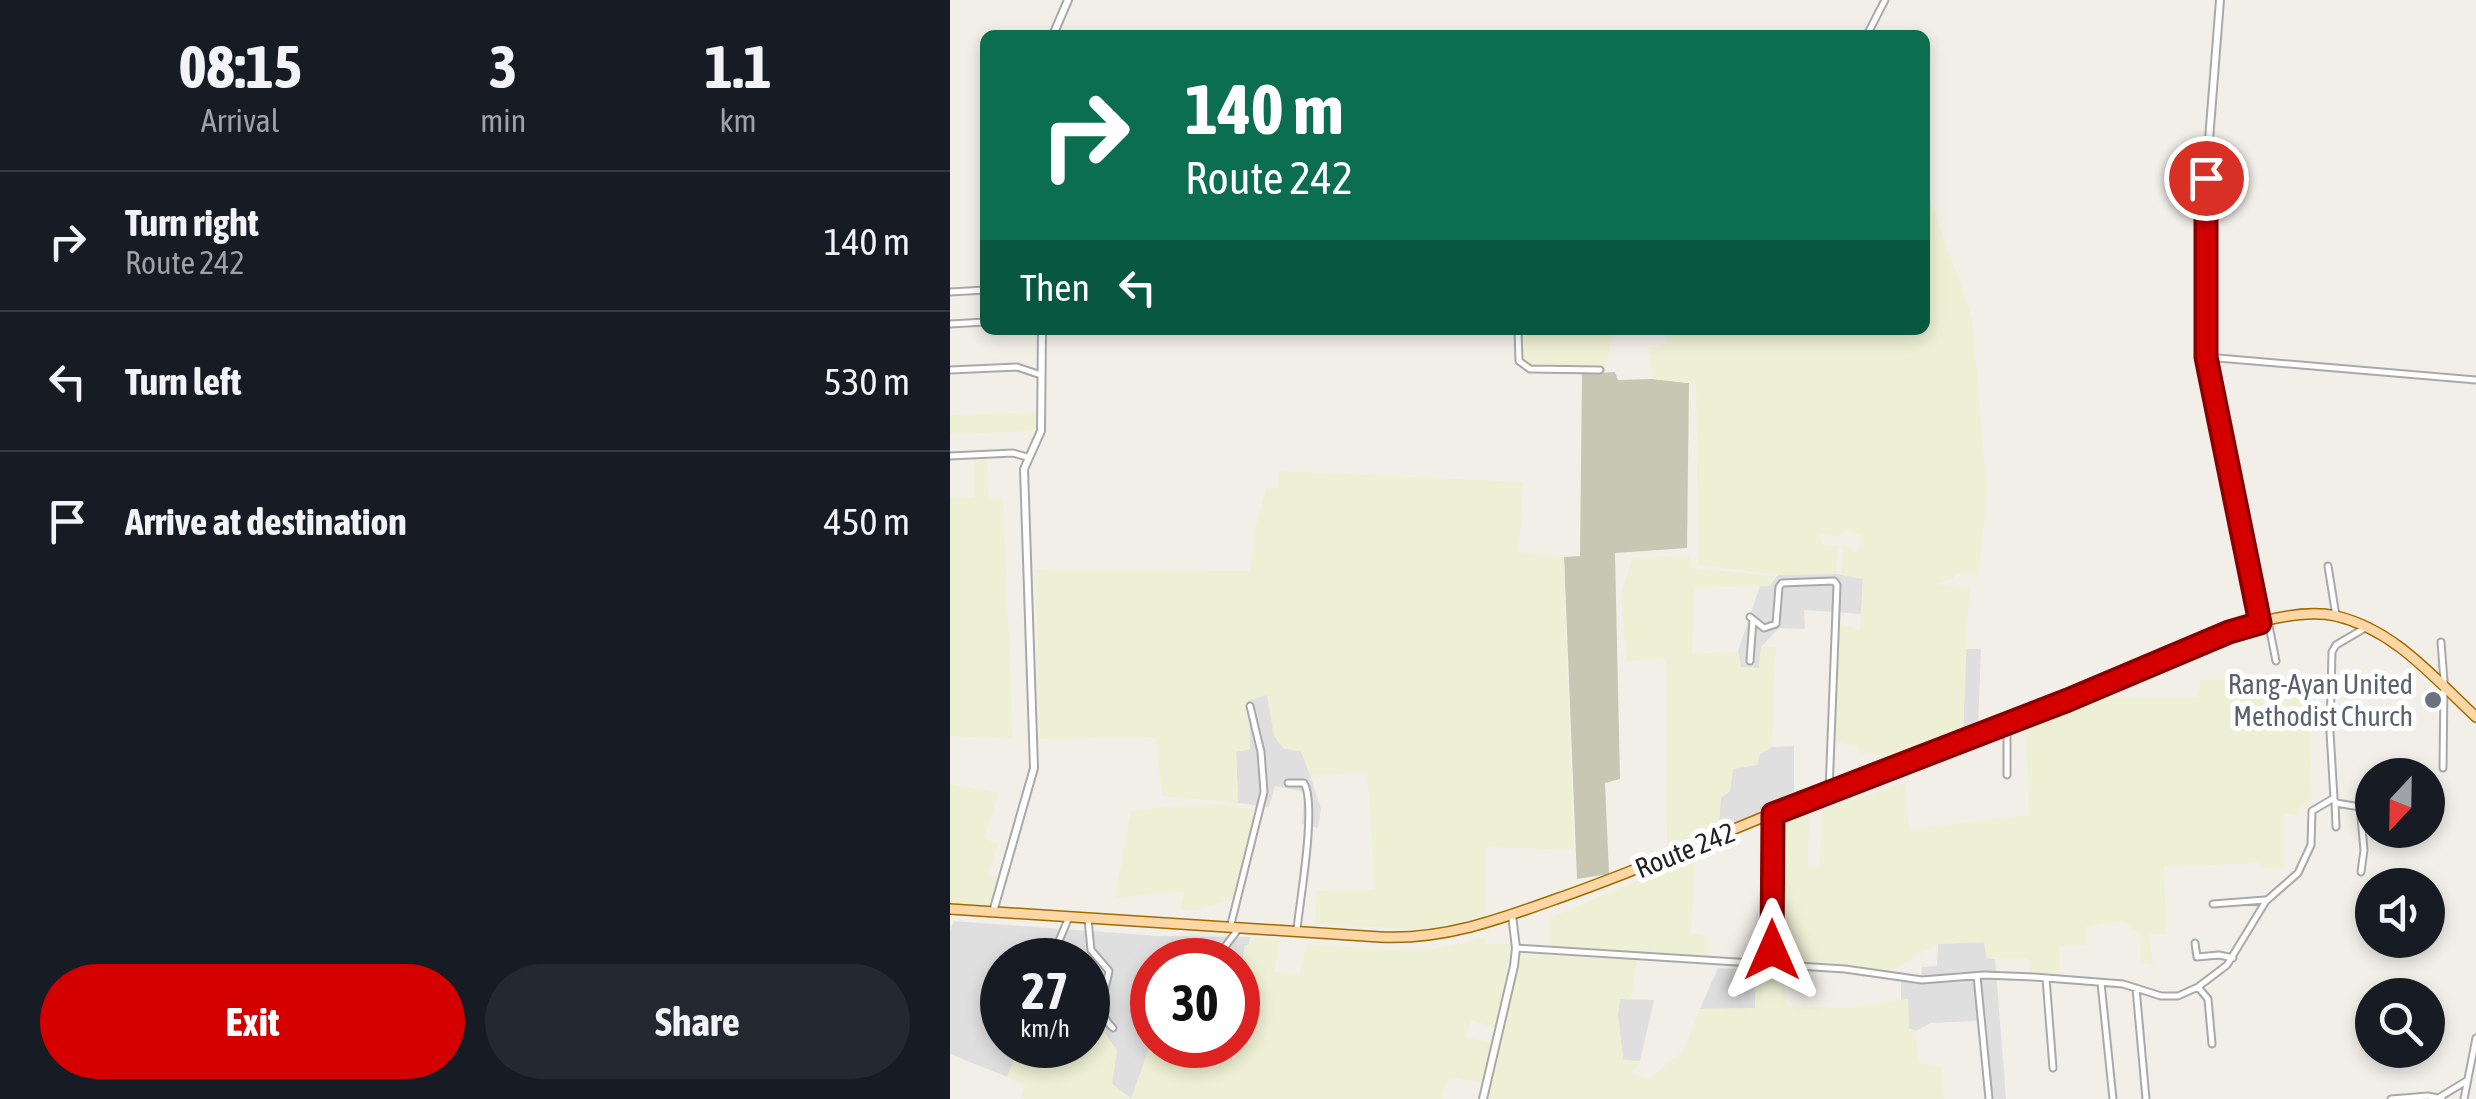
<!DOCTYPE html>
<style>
body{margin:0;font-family:"Asap Condensed",sans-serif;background:#242831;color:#f1f3f6;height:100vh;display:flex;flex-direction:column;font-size:38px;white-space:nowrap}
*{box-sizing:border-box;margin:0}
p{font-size:32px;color:#9ea1a6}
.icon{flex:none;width:55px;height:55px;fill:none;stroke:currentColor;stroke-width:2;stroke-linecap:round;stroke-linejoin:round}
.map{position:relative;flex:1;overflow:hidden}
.details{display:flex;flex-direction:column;background:#171b24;width:950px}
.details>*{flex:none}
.hud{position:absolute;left:30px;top:30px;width:950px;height:305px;border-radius:15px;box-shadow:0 5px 15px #0003;background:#0b6e4f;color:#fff;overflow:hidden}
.needle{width:65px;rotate:202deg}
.buttons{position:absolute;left:1405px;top:758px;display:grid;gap:20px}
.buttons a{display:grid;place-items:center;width:90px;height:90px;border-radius:50%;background:#171b24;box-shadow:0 5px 15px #0003;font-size:50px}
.speed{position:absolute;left:30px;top:938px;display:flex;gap:20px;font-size:50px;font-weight:700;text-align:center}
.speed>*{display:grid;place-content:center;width:130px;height:130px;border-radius:50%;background:#171b24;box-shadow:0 5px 15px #0003;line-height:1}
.speed small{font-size:25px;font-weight:400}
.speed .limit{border:15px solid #d22;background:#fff;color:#111}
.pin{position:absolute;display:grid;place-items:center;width:85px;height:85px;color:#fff;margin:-42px;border:5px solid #fff;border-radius:50%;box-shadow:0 2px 10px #0007}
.me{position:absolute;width:110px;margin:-55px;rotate:0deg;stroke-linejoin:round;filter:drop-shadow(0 0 8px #0008)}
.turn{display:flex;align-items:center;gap:35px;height:210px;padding:0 40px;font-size:45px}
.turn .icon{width:130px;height:130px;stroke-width:2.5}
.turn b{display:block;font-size:70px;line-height:85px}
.then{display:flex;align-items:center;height:95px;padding:0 40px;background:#0003;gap:20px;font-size:38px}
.eta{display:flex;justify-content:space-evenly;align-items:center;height:170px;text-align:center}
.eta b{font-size:60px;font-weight:700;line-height:70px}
.action{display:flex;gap:20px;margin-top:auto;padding:20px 40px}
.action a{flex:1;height:115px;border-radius:60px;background:#d40000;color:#fff;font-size:40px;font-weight:700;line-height:115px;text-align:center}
.action a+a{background:#242831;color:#f1f3f6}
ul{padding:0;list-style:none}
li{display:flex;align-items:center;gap:30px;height:140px;padding:0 40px;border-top:2px solid #363941}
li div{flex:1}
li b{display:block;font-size:38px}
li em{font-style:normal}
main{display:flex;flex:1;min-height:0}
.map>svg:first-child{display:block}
.residential{fill:#e0dfdf}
.construction{fill:#c7c7b4}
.farmland{fill:#eef0d5}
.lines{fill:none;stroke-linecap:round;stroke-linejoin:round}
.minor-casing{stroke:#a9a9a9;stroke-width:9}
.tertiary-casing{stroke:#a9a9a9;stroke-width:10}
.primary-casing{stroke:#a06b00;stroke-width:12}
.minor{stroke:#fff;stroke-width:5}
.tertiary{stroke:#fff;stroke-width:6}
.primary{stroke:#fcd6a4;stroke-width:9}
.route-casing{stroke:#8a0000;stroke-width:25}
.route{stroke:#d40000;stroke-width:18}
.worship-dot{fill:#6b7280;stroke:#fff;stroke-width:4}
.labels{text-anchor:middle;stroke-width:10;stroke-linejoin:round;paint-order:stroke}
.worship-label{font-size:28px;fill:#5b616d;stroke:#fff;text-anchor:end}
.street-label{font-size:28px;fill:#222;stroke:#fff}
</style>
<main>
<section class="details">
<div class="eta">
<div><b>08:15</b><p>Arrival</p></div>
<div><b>3</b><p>min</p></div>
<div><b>1.1</b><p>km</p></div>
</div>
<ul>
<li><svg class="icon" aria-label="right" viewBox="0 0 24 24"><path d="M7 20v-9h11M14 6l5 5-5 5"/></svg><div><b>Turn right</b><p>Route 242</p></div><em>140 m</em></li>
<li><svg class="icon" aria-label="left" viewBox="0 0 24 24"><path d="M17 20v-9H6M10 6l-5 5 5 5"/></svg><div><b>Turn left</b></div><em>530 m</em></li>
<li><svg class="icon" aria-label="arrive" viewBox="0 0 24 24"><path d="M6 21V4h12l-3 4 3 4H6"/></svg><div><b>Arrive at destination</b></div><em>450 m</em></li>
</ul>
<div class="action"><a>Exit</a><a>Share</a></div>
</section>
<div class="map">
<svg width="1526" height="1099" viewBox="0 0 1526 1099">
<rect width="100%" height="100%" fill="#f2efe9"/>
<path class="residential" d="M886,574L913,578L911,614L854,610L855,629L829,628L811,647L809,668L791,667L788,651L810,586L820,585L828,575Z
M1016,649H1031L1028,725L1013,733Z
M318,694L351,751L360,775L371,809L368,828L352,824L354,792L325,786L319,807L288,803L286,751L300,748L298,700Z
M844,746V803L768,831L771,798L780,791L783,769L822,747Z
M4,921L209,936L300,937L299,945L295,946L288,984V960H202V1040L182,1099L162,1084L147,1022L138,1016V960H52V1045H70L57,1077L0,1054V931Z
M1034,942L1037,958L1045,959L1056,1099H1036L1028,1021L980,1023L966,1031L959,1029L951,1000V982H970L972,967L987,966L988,944Z
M768,968L806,970L805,1008L750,1009Z
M670,999L704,1000L690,1061L673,1060L668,1014Z"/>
<path class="construction" d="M665,372L668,380L703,379L739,383L737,548L665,553L670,779L655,783L659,874L627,879L614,557L630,556L632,374Z"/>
<path class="farmland" d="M975,185L1022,317L1037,491L1029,573L1006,574L1003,579L987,584L1019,588L1013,733L931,765L927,754L911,753L906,746L884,742L890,623L910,630L913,579L891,575L893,544L908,552L911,536L896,530L890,536L869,534L872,544L888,546L886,574L828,575L748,565L746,384L703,379L698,348L717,344V330H975Z
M572,330H664L656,366L573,368Z
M86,412V431L0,434V415Z
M37,460L39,499L53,498L63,739L0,736V498L24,497V461Z
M329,471L573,482L569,552L614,557L623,850L536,847L535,916L476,930L365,924L366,891L425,890L417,773L360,775L351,751L334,749L324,736L317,695L298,701L300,749L286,752L288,803L212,796L206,737L90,739L85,570L300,571L305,528L316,488L328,487Z
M740,556L742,568L825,576L820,586L745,588L742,654L788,651L791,667L809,668L811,647H826L822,747L810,754L807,765L783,769L780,791L771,798L768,832L717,846L716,659L676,661L671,593L683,557Z
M1251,680L1332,681L1333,692L1359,690L1362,806L1351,805L1348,816L1334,813V868L1310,869L1309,863L1214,867L1216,934H1199L1203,965L1191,962L1190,935L1172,920L1136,927L1135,945L1109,946L1110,978L1081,975L1078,959L1037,958L1034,942L988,944L939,972L826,963L827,824L859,811L858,866L869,867L873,810L954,783L960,830L1079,815L1076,731L1150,698L1248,697Z
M0,784L49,793L34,838L48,844L38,874L48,877L41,906L0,904Z
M257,804L305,809L283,899L249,910H230L235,891L165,898L181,810Z
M746,856L741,933L758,936V957L600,947L599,918Z
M300,937L330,940L324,972L349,975L357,944L440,950L485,949L536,937V944H561L546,1028L521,1020L516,1037L542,1044L533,1083L499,1076L491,1098L494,1099H70L75,1086L57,1077L70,1045H138V1017L147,1022L167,1050L162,1084L181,1099L202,1040V1045H236L235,1050L273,1058L276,1045H288V984L295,946L299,944Z
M571,954L687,960L681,1000L670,999L668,1014L673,1060L690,1062L681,1074L699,1078L733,1051L750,1009L805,1008L806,970L834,972L837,1006L899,1008L958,999L959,1028L966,1031L968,1063L992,1067L994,1099H539Z"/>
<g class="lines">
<defs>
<path id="minor" d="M917,35L935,0
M0,292L35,290
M0,324L35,322
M568,330L569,361L580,369L650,370
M1256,357L1526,380
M0,370L67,367L91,375
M0,456L63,453L77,457
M1378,566L1386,616
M800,617L814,628L826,624L829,587L832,583L884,581L887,585L879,791
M1318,621L1326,661
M1491,642L1494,681L1493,768
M800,661L803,620
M1057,721V775
M338,783H354C367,805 350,899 347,929
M1385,801L1386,827
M1386,803L1410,807L1414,850L1411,872
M1263,904L1315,900
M138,919L141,950L159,971C155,993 144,1011 163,1028
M280,928L314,792L311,752L300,706
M1245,943L1247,957L1269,955L1283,958
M566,948L895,969L972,980L1034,975L1084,977L1173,984L1211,996H1228L1248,987L1277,965L1316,901L1348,873L1361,845L1362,811L1384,798L1380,732L1382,652L1386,645L1415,628
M101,960L119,917
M271,960L274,948L289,928
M823,964V814
M1027,976L1039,1099
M1096,978L1103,1068
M1151,983L1163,1099
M1248,987L1258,999L1262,1044
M1186,988L1196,1099
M1490,1097L1518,1080
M1441,1099L1478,1096L1492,1099
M1514,1099L1526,1038"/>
<path id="tertiary" d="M1270,0L1256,178V357L1310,623
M103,35L118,0
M43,912L84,768L74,469L91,431L92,330
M533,1099L564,966L566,948L562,915"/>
<path id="primary" d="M0,909L430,937C493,940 548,920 606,899C690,870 770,834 853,801C912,778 970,754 1029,732C1064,718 1101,707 1136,692C1199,666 1319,601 1386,616C1445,630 1484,678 1526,717"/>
</defs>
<use href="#minor" class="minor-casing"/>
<use href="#tertiary" class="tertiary-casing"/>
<use href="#primary" class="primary-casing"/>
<use href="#minor" class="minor"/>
<use href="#tertiary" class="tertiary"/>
<use href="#primary" class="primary"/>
</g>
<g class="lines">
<defs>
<path id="route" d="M822,950L823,814L1118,700L1279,632L1310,623L1256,357V178"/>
</defs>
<use href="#route" class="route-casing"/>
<use href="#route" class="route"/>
</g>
<circle class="worship-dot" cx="1483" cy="700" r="10"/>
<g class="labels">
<g class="worship-label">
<text x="1463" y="694">Rang-Ayan United<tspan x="1463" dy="32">Methodist Church</tspan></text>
</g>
<g class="street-label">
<text transform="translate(735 850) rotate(-22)" y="10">Route 242</text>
</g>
</g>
</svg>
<div class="buttons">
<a><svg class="needle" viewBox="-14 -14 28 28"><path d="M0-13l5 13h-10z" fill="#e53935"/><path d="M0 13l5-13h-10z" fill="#9ea1a6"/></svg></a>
<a><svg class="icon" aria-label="sound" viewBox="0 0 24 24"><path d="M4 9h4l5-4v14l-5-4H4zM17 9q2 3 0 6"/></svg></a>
<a><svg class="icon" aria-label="search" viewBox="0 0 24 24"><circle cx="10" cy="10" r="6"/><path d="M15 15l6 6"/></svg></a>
</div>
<div class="speed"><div>27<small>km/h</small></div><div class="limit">30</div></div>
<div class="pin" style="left:1256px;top:178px;background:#d93025"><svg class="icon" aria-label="arrive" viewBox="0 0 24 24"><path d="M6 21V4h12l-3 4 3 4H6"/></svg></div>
<svg class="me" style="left:822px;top:950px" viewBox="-20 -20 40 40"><path d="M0-17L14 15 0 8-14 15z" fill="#d40000" stroke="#fff" stroke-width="4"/></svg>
<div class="hud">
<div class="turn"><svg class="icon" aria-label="right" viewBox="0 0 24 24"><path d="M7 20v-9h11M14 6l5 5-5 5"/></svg><div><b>140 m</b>Route 242</div></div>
<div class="then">Then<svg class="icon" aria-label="left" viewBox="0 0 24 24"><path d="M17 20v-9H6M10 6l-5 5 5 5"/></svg></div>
</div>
</div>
</main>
